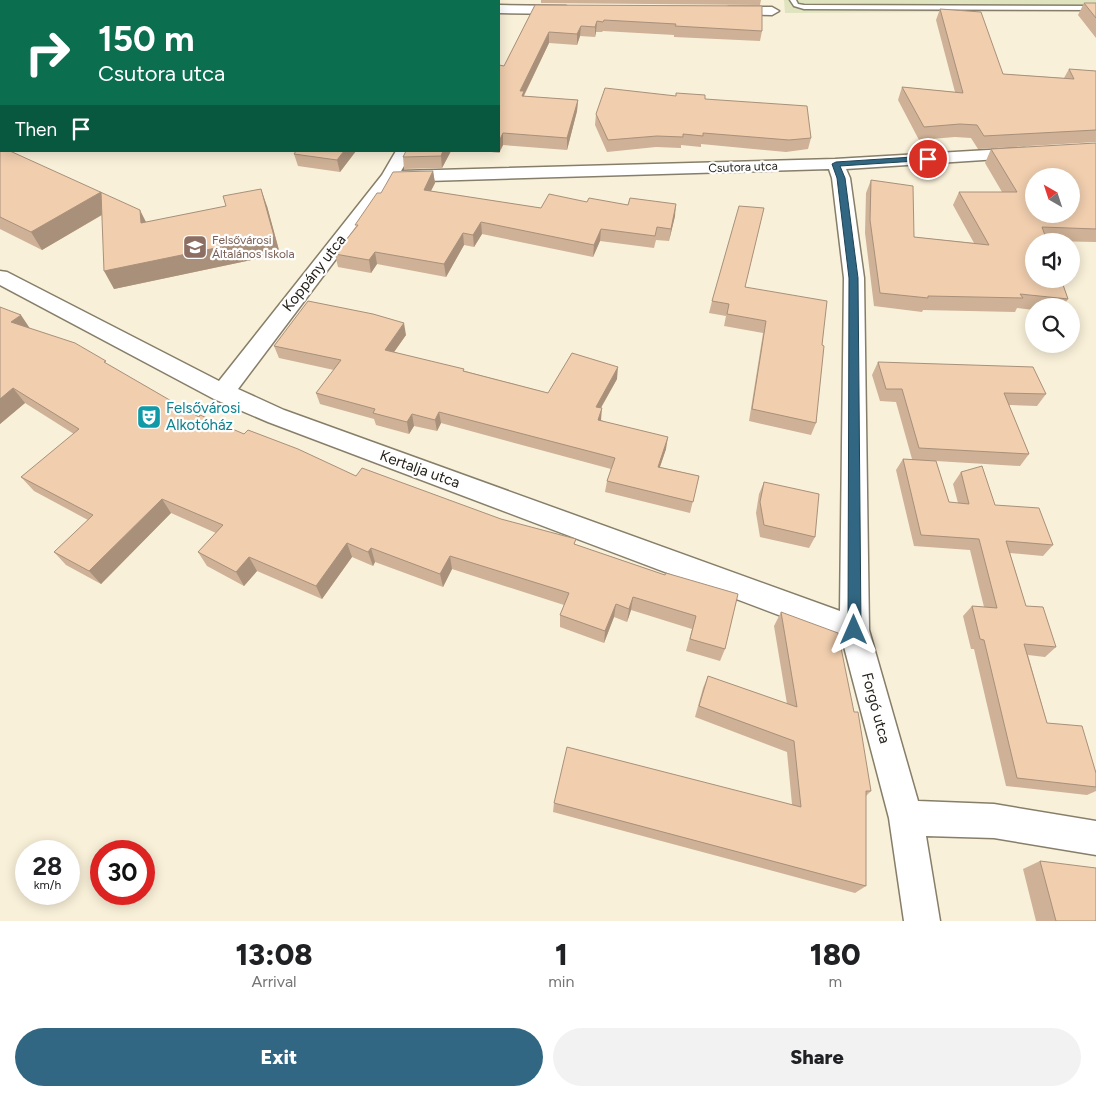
<!DOCTYPE html>
<meta charset="utf-8">
<style>
body{margin:0;font-family:Figtree,sans-serif;background:#f2f2f2;color:#202124;height:100vh;display:flex;flex-direction:column;font-size:19px;white-space:nowrap}
*{box-sizing:border-box;margin:0}
p{font-size:16px;color:#757577}
.icon{flex:none;width:28px;height:28px;fill:none;stroke:currentColor;stroke-width:2;stroke-linecap:round;stroke-linejoin:round}
.map{position:relative;height:921px;overflow:hidden}
.sheet{display:flex;flex-direction:column;background:#fff;flex:1}
.sheet>*{flex:none}
.guide{position:absolute;left:0px;top:0px;width:500px;height:152px;box-shadow:0 2px 12px #0003;background:#0b6e4f;color:#fff;overflow:hidden}
.needle{width:32px;rotate:321deg}
.tools{position:absolute;left:1025px;top:168px;display:grid;gap:10px}
.tools a{display:grid;place-items:center;width:55px;height:55px;border-radius:50%;background:#fff;box-shadow:0 2px 12px #0003;font-size:25px}
.speed{position:absolute;left:15px;top:840px;display:flex;gap:10px;font-size:25px;font-weight:700;text-align:center}
.speed>*{display:grid;place-content:center;width:65px;height:65px;border-radius:50%;background:#fff;box-shadow:0 2px 12px #0003;line-height:1}
.speed small{font-size:12px;font-weight:400}
.speed .limit{border:8px solid #d22;background:#fff;color:#111}
.pin{position:absolute;display:grid;place-items:center;width:42px;height:42px;color:#fff;margin:-21px;border:2px solid #fff;border-radius:50%;box-shadow:0 1px 5px #0007}
.me{position:absolute;width:55px;margin:-28px;rotate:0deg;stroke-linejoin:round;filter:drop-shadow(0 0 4px #0008)}
.turn{display:flex;align-items:center;gap:18px;height:105px;padding:0 15px;font-size:22px}
.turn .icon{width:65px;height:65px;stroke-width:2.5}
.turn b{display:block;font-size:35px;line-height:42px}
.then{display:flex;align-items:center;height:48px;padding:0 15px;background:#0003;gap:10px;font-size:19px}
.eta{display:flex;justify-content:space-evenly;align-items:center;height:85px;text-align:center}
.eta b{font-size:30px;font-weight:800;line-height:35px}
.primary-button{display:flex;gap:10px;margin-top:auto;padding:10px 15px}
.primary-button a{flex:1;height:58px;border-radius:30px;background:#316782;color:#fff;font-size:20px;font-weight:800;line-height:58px;text-align:center}
.primary-button a+a{background:#f2f2f2;color:#202124}
.map>svg:first-child{display:block}
.green{fill:#dfe4bf}
.lines{fill:none;stroke-linecap:round;stroke-linejoin:round}
.lane-casing{stroke:#867e69;stroke-width:3}
.street-casing{stroke:#867e69;stroke-width:3}
.lane{fill:#fff;fill-rule:evenodd}
.street{fill:#fff;fill-rule:evenodd}
.wall{fill:#ceb196}
.shaded-wall{fill:#a8907a}
.building{fill:#f0ceae;stroke:#a8907a;fill-rule:evenodd}
.route{fill:#316782;stroke:#204354}
.labels{text-anchor:middle;stroke-width:4.5;stroke-linejoin:round;paint-order:stroke}
.far-street-label{font-size:12px;fill:#25221a;stroke:#fefefe}
.far-education-label{font-size:12px;fill:#785e54;stroke:#fefefe;text-anchor:start}
.street-label{font-size:15px;fill:#25221a;stroke:#fefefe}
.culture-label{font-size:15px;fill:#0d838f;stroke:#fefefe;text-anchor:start}
</style>
<div class="map">
<svg width="1096" height="921" viewBox="0 0 1096 921">
<rect width="100%" height="100%" fill="#f9f0d9"/>
<path class="green" d="M784,0H1096V11L785,13Z"/>
<g class="lines">
<defs>
<path id="lane" d="M790,0H796L798,4L804,5L1096,6V10L804,9L794,6Z"/>
<path id="street" d="M499,5L566,6L573,10L566,14L499,13Z
M729,7H772L779,11L772,15L724,14L722,11L724,8Z
M1024,148L1030,149L1033,153L1030,157L846,169L850,178L864,278L869,630L918,801L994,804L1096,821V855L994,838L926,836L940,921H904L889,818L842,639L268,422L214,399L0,285V271L7,272L219,381L382,175L396,151H413L401,171L835,159ZM829,169L832,178L844,278L840,611L284,410L238,389L394,182Z"/>
</defs>
<use href="#lane" class="lane-casing"/>
<use href="#street" class="street-casing"/>
<use href="#lane" class="lane"/>
<use href="#street" class="street"/>
</g>
<path class="wall" d="M541,0H761L760,5L541,3Z
M1084,3H1096V38L1078,15Z
M535,5L762,31L760,41L674,37V35L603,31L602,32H596L595,37L580,36L577,45L549,43L524,96L578,100L577,111L567,150L503,145L499,153L483,151H499V65L504,66Z
M940,9L1003,74L1064,78L1069,69L1096,71V142L978,149L971,138L955,137L919,140L898,100L902,87L955,92L936,20Z
M705,99L811,138L808,149L786,152L701,144V147L681,145V148L656,147L607,152L595,125L596,114Z
M1096,143V242L1047,241L1068,299L1063,306H1034V310L1017,308L1015,312L923,310L922,312L874,306L865,233L866,193L871,180L914,237L974,243L953,205L959,192H1002L985,163L991,149Z
M0,150L146,222L267,206L280,254L114,289L102,215L42,250L0,229Z
M296,151H356L340,172L298,166L294,154Z
M451,151L442,168L404,169L403,157Z
M433,171L435,183L431,191L541,208L587,202L675,216L669,241L656,240L654,248L600,241L593,257L482,234L474,247L464,245L446,277L377,264L371,273L338,267L335,254L381,193Z
M745,287L822,345L816,423L811,435L749,421L763,333L724,326L726,316L709,313L712,301Z
M0,307L29,328L108,365L199,417L356,476L501,519L665,575L725,649L720,661L686,651L692,629L631,610L627,622L614,617L604,643L560,627V615L564,605L452,569L443,587L375,562L373,566L352,557L322,599L257,571L244,586L207,566L198,552L216,533L171,513L101,584L66,565L54,552L88,520L34,491L21,477L74,434L25,403L0,424Z
M406,335L394,352L548,393L617,379L601,408V420L666,449L660,467L699,476L690,513L605,492L607,481L611,469L441,423L437,431L414,426L409,434L376,425L374,419L320,404L316,393L334,370L279,358L274,346Z
M878,362L1046,394L1037,406L1009,405L1029,454L1020,466L936,461L949,502L958,503L953,484L961,472L995,505L1053,545L1043,556L1010,553L1026,606L1056,647L1045,657L1028,655L1047,723L1096,773V791L1087,795L1006,786L974,649H971L963,616L972,606L984,607L970,550L914,546L896,470L903,459H912L896,402L880,401L872,375Z
M764,482L815,537L809,548L760,537L756,513L759,494Z
M781,612L871,791L866,796V886L855,893L553,812L554,803L792,804L787,752L695,717L703,688L708,676L787,704L774,626Z
M1040,861L1096,921H1036L1023,869Z"/>
<path class="shaded-wall" d="M455,0H463L462,1H454Z
M597,21L596,32L595,37V27Z
M581,26L580,36L577,45V34Z
M549,32V43L524,95V103L520,91Z
M1,95V116L0,117V96Z
M578,100L577,111L567,150V138Z
M503,133V145L499,153V141Z
M344,151H356L340,172L337,160Z
M443,151H451L442,168L441,156Z
M433,171L435,183L425,202L424,190Z
M261,189L267,206L280,254L114,289L104,271Z
M101,192L110,210L42,250L31,232Z
M676,204L675,216L669,241L671,229Z
M140,210L149,228L141,223Z
M481,222L482,234L474,247L473,235Z
M601,229L600,241L593,257L594,245Z
M463,233L464,245L446,277L444,264Z
M375,252L377,264L371,273L369,260Z
M21,315L31,330L11,322Z
M404,323L406,335L387,362L385,350Z
M618,367L617,379L595,418L596,407Z
M13,388L25,403L0,424V399Z
M602,408L601,420L597,431L598,420Z
M439,412L441,423L437,431L435,420Z
M412,414L414,426L409,434L407,422Z
M668,437L666,449L656,478L658,467Z
M162,499L171,513L101,584L89,571Z
M347,543L352,557L322,599L316,586Z
M371,548L375,562L373,566L368,552Z
M450,556L452,569L443,587L440,574Z
M249,557L257,571L244,586L236,572Z
M633,597L631,610L627,622L629,609Z
M616,604L614,617L604,643L605,631Z"/>
<path class="building" d="M407,0H455L454,1H407Z
M1084,3H1096V18Z
M535,5L762,6V31L675,26L676,24L604,20L603,22L597,21L595,27L581,26L577,34L549,32L520,91H524L522,96L578,100L567,138L503,133L499,141V65L504,66Z
M940,9L981,12L1003,74L1074,79L1069,69L1096,71V130L984,136L977,125L960,124L924,127L902,87L963,93Z
M0,59H1V95L0,96Z
M605,88L676,96V93L705,95V99L807,106L811,138L789,140L703,133V136L683,134V137L657,136L608,140L596,114Z
M1096,143V229L1042,227L1047,241H1034V279H1061L1068,299L1020,294L1023,298L928,296V298L880,293L870,220L871,180L913,186L914,237L989,245L959,192H1017L991,149ZM1034,176H1071V214H1034Z
M0,150H1V151H10L140,210L141,223L226,206L223,196L261,189L274,236L104,271L101,192L31,232L0,217Z
M296,151H344L337,160L294,154Z
M406,151H443L441,156L403,157Z
M433,171L424,190L541,208L549,194L587,202L589,198L628,205L630,198L676,204L671,229L657,227L655,236L601,229L594,245L481,222L473,235L463,233L444,264L375,252L369,260L335,254L358,225H355L377,193H381L393,172Z
M739,206L764,208L745,287L827,301L822,345L824,346L816,423L752,409L766,321L727,314L729,304L712,301Z
M308,301L373,314L404,323L385,350L464,369L463,371L548,393L572,353L618,367L596,407L602,408L598,420L668,437L658,467L699,476L693,502L607,481L615,458L439,412L435,420L412,414L407,422L373,413L375,409L316,393L341,360L274,346Z
M0,307L21,315L11,322L75,343L106,361L104,362L199,417L200,415L244,434L248,430L298,449L356,476L362,468L501,519L576,539L574,544L665,575L666,573L738,594L725,649L690,639L696,616L633,597L629,609L616,604L605,631L560,615L569,593L450,556L440,574L371,548L368,552L347,543L316,586L249,557L236,572L198,552L223,525L162,499L89,571L54,552L93,515L21,477L79,429L13,388L0,399Z
M878,362L1033,367L1046,394L1004,393L1029,454L919,448L902,389H886Z
M903,459L936,461L949,502L969,504L961,472L982,466L995,505L1039,508L1053,545L1006,541L1026,606L1043,607L1056,647L1024,644L1047,723L1082,726L1096,773V787L1017,778L984,640L980,639L972,606L997,608L979,539L921,535Z
M764,482L819,494L815,537L764,525L760,502Z
M781,612L838,633L854,712H858L871,791H866V886L554,803L567,747L801,807L794,741L699,706L708,676L797,707Z
M1040,861L1096,868V921H1056Z"/>
<path class="route" d="M928,156L931,157V160L840,166L845,178L858,278L861,630L859,634L854,636L850,634L848,630L849,278L837,178L832,164L836,162Z"/>
<defs>
<symbol id="school-square" viewBox="-11 -11 22 22"><rect x="-9" y="-9" width="18" height="18" rx="4" fill="#8d6e63" stroke="#fefefe"/><path d="M0-5L7-2L0 1L-7-2ZM-4 1L0 2.5L4 1V4Q0 6-4 4Z" fill="#fff"/></symbol>
<symbol id="theatre-square" viewBox="-11 -11 22 22"><rect x="-9" y="-9" width="18" height="18" rx="4" fill="#0f9aa8" stroke="#fefefe"/><path d="M-5-5.5Q0-4 5-5.5V0Q5 5 0 6Q-5 5-5 0ZM-3.3-2.5H-1v1.5H-3.3ZM1-2.5H3.3v1.5H1ZM-2.8 1Q0 5.5 2.8 1Z" fill="#fff"/></symbol>
</defs>
<g fill-rule="evenodd">
<use href="#school-square" x="181" y="233" width="28" height="28"/>
<use href="#theatre-square" x="135" y="403" width="28" height="28"/>
</g>
<g class="labels">
<g class="far-street-label">
<text transform="translate(743 167) rotate(-2)" y="4">Csutora utca</text>
</g>
<g class="far-education-label">
<text x="212" y="244">Felsővárosi<tspan x="212" dy="14">Általános Iskola</tspan></text>
</g>
<g class="street-label">
<text transform="translate(314 273) rotate(-52)" y="5">Koppány utca</text>
<text transform="translate(420 469) rotate(20)" y="5">Kertalja utca</text>
<text transform="translate(876 708) rotate(75)" y="5">Forgó utca</text>
</g>
<g class="culture-label">
<text x="166" y="413">Felsővárosi<tspan x="166" dy="17">Alkotóház</tspan></text>
</g>
</g>
</svg>
<div class="tools">
<a><svg class="needle" viewBox="-14 -14 28 28"><path d="M0-13l5 13h-10z" fill="#e53935"/><path d="M0 13l5-13h-10z" fill="#757577"/></svg></a>
<a><svg class="icon" aria-label="sound" viewBox="0 0 24 24"><path d="M4 9h4l5-4v14l-5-4H4zM17 9q2 3 0 6"/></svg></a>
<a><svg class="icon" aria-label="search" viewBox="0 0 24 24"><circle cx="10" cy="10" r="6"/><path d="M15 15l6 6"/></svg></a>
</div>
<div class="speed"><div>28<small>km/h</small></div><div class="limit">30</div></div>
<div class="pin" style="left:928px;top:159px;background:#d93025"><svg class="icon" aria-label="arrive" viewBox="0 0 24 24"><path d="M6 21V4h12l-3 4 3 4H6"/></svg></div>
<svg class="me" style="left:854px;top:630px" viewBox="-20 -20 40 40"><path d="M0-17L14 15 0 8-14 15z" fill="#316782" stroke="#fff" stroke-width="4"/></svg>
<div class="guide">
<div class="turn"><svg class="icon" aria-label="right" viewBox="0 0 24 24"><path d="M7 20v-9h11M14 6l5 5-5 5"/></svg><div><b>150 m</b>Csutora utca</div></div>
<div class="then">Then<svg class="icon" aria-label="arrive" viewBox="0 0 24 24"><path d="M6 21V4h12l-3 4 3 4H6"/></svg></div>
</div>
</div>
<section class="sheet">
<div class="eta">
<div><b>13:08</b><p>Arrival</p></div>
<div><b>1</b><p>min</p></div>
<div><b>180</b><p>m</p></div>
</div>
<div class="primary-button"><a>Exit</a><a>Share</a></div>
</section>
